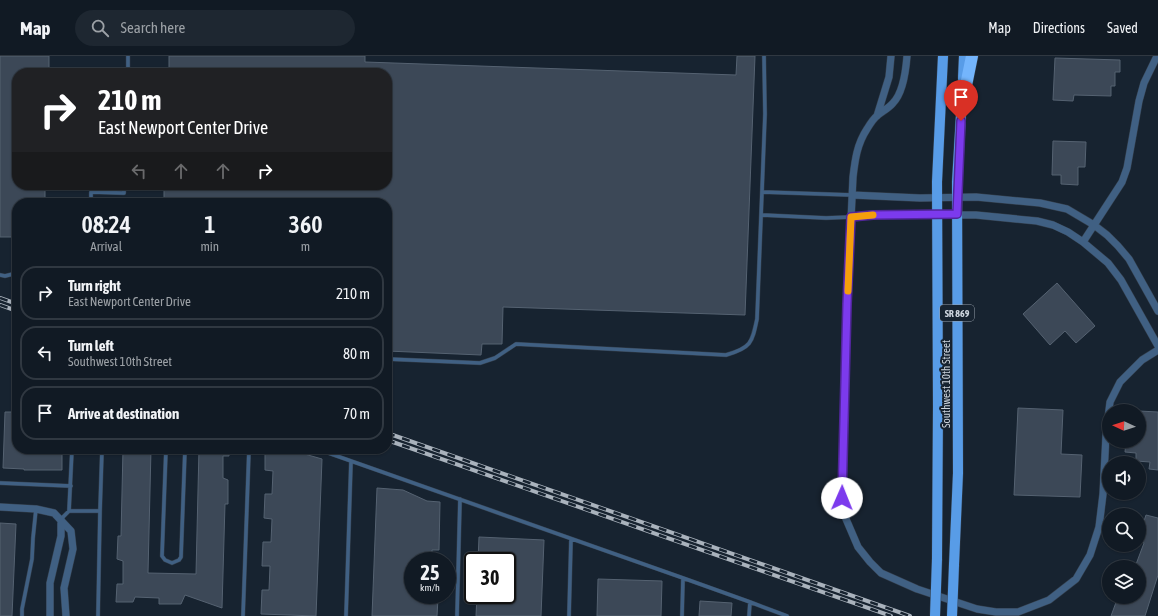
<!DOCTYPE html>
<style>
body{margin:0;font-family:"Asap Condensed",sans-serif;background:#1e2731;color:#f1f3f6;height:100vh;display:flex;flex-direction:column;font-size:15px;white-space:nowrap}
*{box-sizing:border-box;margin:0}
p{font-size:13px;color:#9ca1a6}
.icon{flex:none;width:22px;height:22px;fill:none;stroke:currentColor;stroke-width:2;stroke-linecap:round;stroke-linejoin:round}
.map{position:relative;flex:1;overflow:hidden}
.drawer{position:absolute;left:12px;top:142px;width:380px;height:256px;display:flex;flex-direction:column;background:#111a24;border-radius:16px;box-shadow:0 1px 3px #0004,0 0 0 1px #303841}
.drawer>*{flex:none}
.hud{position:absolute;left:12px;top:12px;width:380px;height:122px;border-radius:16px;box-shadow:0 1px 3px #0004,0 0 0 1px #303841;background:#202124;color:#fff;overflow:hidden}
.needle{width:26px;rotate:273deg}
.fabs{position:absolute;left:1102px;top:348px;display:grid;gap:8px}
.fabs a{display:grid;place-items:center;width:44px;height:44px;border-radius:50%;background:#111a24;box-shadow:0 1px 3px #0004,0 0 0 1px #303841;font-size:20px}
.speed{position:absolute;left:404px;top:496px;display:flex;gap:8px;font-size:20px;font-weight:700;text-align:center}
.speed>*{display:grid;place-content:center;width:52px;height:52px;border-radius:50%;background:#111a24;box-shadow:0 1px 3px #0004,0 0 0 1px #303841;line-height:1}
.speed small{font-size:10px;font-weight:400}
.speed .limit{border:2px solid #111;border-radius:6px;background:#fff;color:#111}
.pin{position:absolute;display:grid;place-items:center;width:34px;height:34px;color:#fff;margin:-41px -17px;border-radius:50% 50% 50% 0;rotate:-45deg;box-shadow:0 0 4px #0007}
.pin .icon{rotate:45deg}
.me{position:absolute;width:44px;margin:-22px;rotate:1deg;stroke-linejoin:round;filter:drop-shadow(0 0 3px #0008)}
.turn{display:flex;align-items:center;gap:14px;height:84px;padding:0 20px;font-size:18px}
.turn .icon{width:52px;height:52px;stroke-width:2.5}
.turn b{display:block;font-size:28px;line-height:34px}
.lanes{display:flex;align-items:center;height:38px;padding:0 20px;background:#0003;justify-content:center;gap:20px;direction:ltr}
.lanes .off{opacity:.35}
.eta{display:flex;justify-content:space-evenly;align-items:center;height:68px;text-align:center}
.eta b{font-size:24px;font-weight:600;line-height:28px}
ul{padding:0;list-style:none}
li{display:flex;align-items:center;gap:12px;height:54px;margin:0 8px 6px;padding:0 12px;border:2px solid #303841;border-radius:16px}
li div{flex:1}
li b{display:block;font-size:15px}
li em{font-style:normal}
header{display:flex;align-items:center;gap:24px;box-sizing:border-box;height:56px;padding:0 20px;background:#111a24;border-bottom:1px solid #303841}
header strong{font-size:19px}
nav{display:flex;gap:22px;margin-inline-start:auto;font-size:14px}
.search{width:280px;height:36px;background:#1e2731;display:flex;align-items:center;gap:10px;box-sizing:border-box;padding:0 14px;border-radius:22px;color:#9ca1a6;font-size:15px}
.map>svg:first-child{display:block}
.building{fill:#3c4857;stroke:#556271}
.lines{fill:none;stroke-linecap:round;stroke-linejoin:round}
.lane-casing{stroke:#343f4c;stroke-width:4.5}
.street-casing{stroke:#343f4c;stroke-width:8}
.primary-casing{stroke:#343f4c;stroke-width:11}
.highway-casing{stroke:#343f4c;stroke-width:13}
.lane{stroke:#406083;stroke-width:3.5}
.street{stroke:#406083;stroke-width:7}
.primary{stroke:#589ce7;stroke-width:10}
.highway{stroke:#74b5fc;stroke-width:12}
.rail-casing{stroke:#a9b2bc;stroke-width:4}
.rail{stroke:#172330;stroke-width:2.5;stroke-dasharray:8;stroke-linecap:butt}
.primary-bridge-casing{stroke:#343f4c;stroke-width:11;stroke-linecap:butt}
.primary-bridge{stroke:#589ce7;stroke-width:10}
.route-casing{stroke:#51269a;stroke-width:10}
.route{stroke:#7c3aed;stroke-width:7}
.slow{stroke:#f59e0b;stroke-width:7}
.labels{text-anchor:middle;stroke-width:4;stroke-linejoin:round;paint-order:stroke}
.shield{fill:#172330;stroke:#969fa9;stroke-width:1}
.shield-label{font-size:10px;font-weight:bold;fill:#ccd4dd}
.street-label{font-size:11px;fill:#ccd4dd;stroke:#172330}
</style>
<header>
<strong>Map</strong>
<div class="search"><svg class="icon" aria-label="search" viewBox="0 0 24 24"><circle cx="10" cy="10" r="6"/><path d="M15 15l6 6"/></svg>Search here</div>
<nav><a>Map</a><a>Directions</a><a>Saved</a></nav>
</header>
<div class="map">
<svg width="1158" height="560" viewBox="0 0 1158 560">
<rect width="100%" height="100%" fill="#172330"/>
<path class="building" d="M0,0H49V17H17V129H45V147H17V181H0Z
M169,0H365V6L736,19L737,0H755L745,259L503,251L502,288H482L481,299L387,295V147H164V129H387V17H169Z
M1055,2L1120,4V16H1115V30H1111V40L1074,39L1073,45L1053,44Z
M1053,85L1086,86L1085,111H1078V129L1061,128V119H1052Z
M1057,227L1095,270L1076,287L1065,275L1050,289L1023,258Z
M1018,352L1063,354L1061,398L1082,399L1080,441L1014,439Z
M1139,355L1158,356V414L1149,413L1150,406L1136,405V397L1125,396L1126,385H1139Z
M5,356H17V393L62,394V414H24V413L3,412Z
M123,393H151L148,517L196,518L199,393H229V400H223V422L228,424V448H225L222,552L185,539L181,548H159V542L135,541L133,546H116L117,528H123V505L117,503L118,480H121Z
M265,393H287L322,403L316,560L261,558L262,534H269L270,510H262L263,486H271L272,463L264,462L265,438H272L273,415L265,414Z
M377,432L403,434L427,445L440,446L439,494H432V505H413V539H430V541L438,542L437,560H372Z
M1146,459L1158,462V519L1145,560H1111L1118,541H1139V511H1135L1144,487L1139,480Z
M0,467L16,468L12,560H0Z
M479,481L544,484L541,560H476L477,539H507V505H478Z
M598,523L662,525L661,560H597Z
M700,545L732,547L731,560H699Z"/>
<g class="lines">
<defs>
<path id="lane" d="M128,17V0
M762,136L852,139
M91,147V136L124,137V129
M761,159L826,162L851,161
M0,219L5,220L17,217
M387,303L480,307L495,302L516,288L726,299C751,292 752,287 757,263L765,58L764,0
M166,393L162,500L165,504L172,507L179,504L181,501L185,393
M317,393L683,522
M0,427L71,430
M69,455H100
M61,463L69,455L72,393
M750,546L787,560
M22,560V553L32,503L33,482L36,453
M98,560L100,455L102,393
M243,560L249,393
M346,560L351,405
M457,560L460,443
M569,560L571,483
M682,560L683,522L750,546L749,560"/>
<path id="street" d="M907,0C906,13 903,37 893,47C889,52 883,55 878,59C874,62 870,68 867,73C857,88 855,104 853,121L847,249L842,441L846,463L858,491L870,506L881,517L917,533L977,553L996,556H1018L1049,544L1076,523L1090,499L1099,471L1103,438L1106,379L1110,346L1120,326L1142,304L1158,294
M877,60L889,21L891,0
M852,139L920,142L976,141L1040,147L1067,153L1094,169L1107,179L1118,190L1129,203L1158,255
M851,161L873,159H976L1037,165L1053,169L1068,176L1083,186L1108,207L1121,224L1158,290
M1083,186L1122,126L1127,112L1139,45L1144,27L1157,0
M0,451L36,453L54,457L71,475L73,493L64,532L66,560
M50,560V527L61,480V463"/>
<path id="primary" d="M963,23L964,0
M937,503L938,350L937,126L943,0
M954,509L958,417L957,126L962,41"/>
<path id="highway" d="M962,49L972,0"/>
</defs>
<use href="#lane" class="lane-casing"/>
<use href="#street" class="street-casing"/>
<use href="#primary" class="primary-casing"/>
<use href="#highway" class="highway-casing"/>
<use href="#lane" class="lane"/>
<use href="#street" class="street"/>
<use href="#primary" class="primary"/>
<use href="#highway" class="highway"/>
<defs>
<path id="rail" d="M0,242L17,248
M0,249L17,255
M387,377L910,560
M387,384L891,560"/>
</defs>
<use href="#rail" class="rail-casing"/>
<use href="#rail" class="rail"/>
<defs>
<path id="primary-bridge" d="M935,560L937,503
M952,560L954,509"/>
</defs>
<use href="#primary-bridge" class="primary-bridge-casing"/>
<use href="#primary-bridge" class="primary-bridge"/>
</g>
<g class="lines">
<defs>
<path id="route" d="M842,442L847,248L851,161L873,159L957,158L961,65"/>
</defs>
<use href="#route" class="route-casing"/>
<use href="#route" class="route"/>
<path class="slow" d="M848,235L851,161L873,159"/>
</g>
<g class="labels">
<rect class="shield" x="940" y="249" width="34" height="16" rx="3"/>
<g class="shield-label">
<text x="957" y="261">SR 869</text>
</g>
<g class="street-label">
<text transform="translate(946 328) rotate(-90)" y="4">Southwest 10th Street</text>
</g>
</g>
</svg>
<div class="fabs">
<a><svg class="needle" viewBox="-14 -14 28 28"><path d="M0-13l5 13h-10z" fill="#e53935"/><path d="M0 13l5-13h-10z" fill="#9ca1a6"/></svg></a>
<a><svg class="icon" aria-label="sound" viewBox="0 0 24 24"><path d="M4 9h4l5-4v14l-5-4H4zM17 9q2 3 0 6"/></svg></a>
<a><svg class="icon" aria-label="search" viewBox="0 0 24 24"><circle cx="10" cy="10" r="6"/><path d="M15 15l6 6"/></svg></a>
<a><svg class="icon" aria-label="layers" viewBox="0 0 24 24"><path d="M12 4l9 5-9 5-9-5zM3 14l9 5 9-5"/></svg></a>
</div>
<div class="speed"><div>25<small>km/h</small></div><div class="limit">30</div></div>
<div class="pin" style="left:961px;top:65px;background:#d93025"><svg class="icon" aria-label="arrive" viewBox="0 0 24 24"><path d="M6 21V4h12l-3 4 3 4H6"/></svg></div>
<svg class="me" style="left:842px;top:442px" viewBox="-20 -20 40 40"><circle r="19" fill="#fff"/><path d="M0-13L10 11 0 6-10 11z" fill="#7c3aed"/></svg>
<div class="hud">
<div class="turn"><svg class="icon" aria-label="right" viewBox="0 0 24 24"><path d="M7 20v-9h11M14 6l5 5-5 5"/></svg><div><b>210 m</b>East Newport Center Drive</div></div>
<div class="lanes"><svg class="icon off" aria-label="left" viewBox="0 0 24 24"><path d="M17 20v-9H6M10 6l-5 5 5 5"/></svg><svg class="icon off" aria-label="ahead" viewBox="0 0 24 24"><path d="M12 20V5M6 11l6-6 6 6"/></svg><svg class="icon off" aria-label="ahead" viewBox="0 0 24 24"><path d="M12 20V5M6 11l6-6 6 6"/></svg><svg class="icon" aria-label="right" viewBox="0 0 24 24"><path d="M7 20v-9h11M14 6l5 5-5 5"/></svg></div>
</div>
<section class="drawer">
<div class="eta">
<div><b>08:24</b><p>Arrival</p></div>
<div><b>1</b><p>min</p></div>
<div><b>360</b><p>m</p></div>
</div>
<ul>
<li><svg class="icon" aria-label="right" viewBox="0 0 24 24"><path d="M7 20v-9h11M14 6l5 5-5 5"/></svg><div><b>Turn right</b><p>East Newport Center Drive</p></div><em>210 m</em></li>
<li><svg class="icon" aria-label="left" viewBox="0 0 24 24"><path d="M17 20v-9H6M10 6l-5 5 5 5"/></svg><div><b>Turn left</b><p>Southwest 10th Street</p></div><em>80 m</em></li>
<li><svg class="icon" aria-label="arrive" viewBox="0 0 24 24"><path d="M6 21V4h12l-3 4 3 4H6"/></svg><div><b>Arrive at destination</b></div><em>70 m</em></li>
</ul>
</section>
</div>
